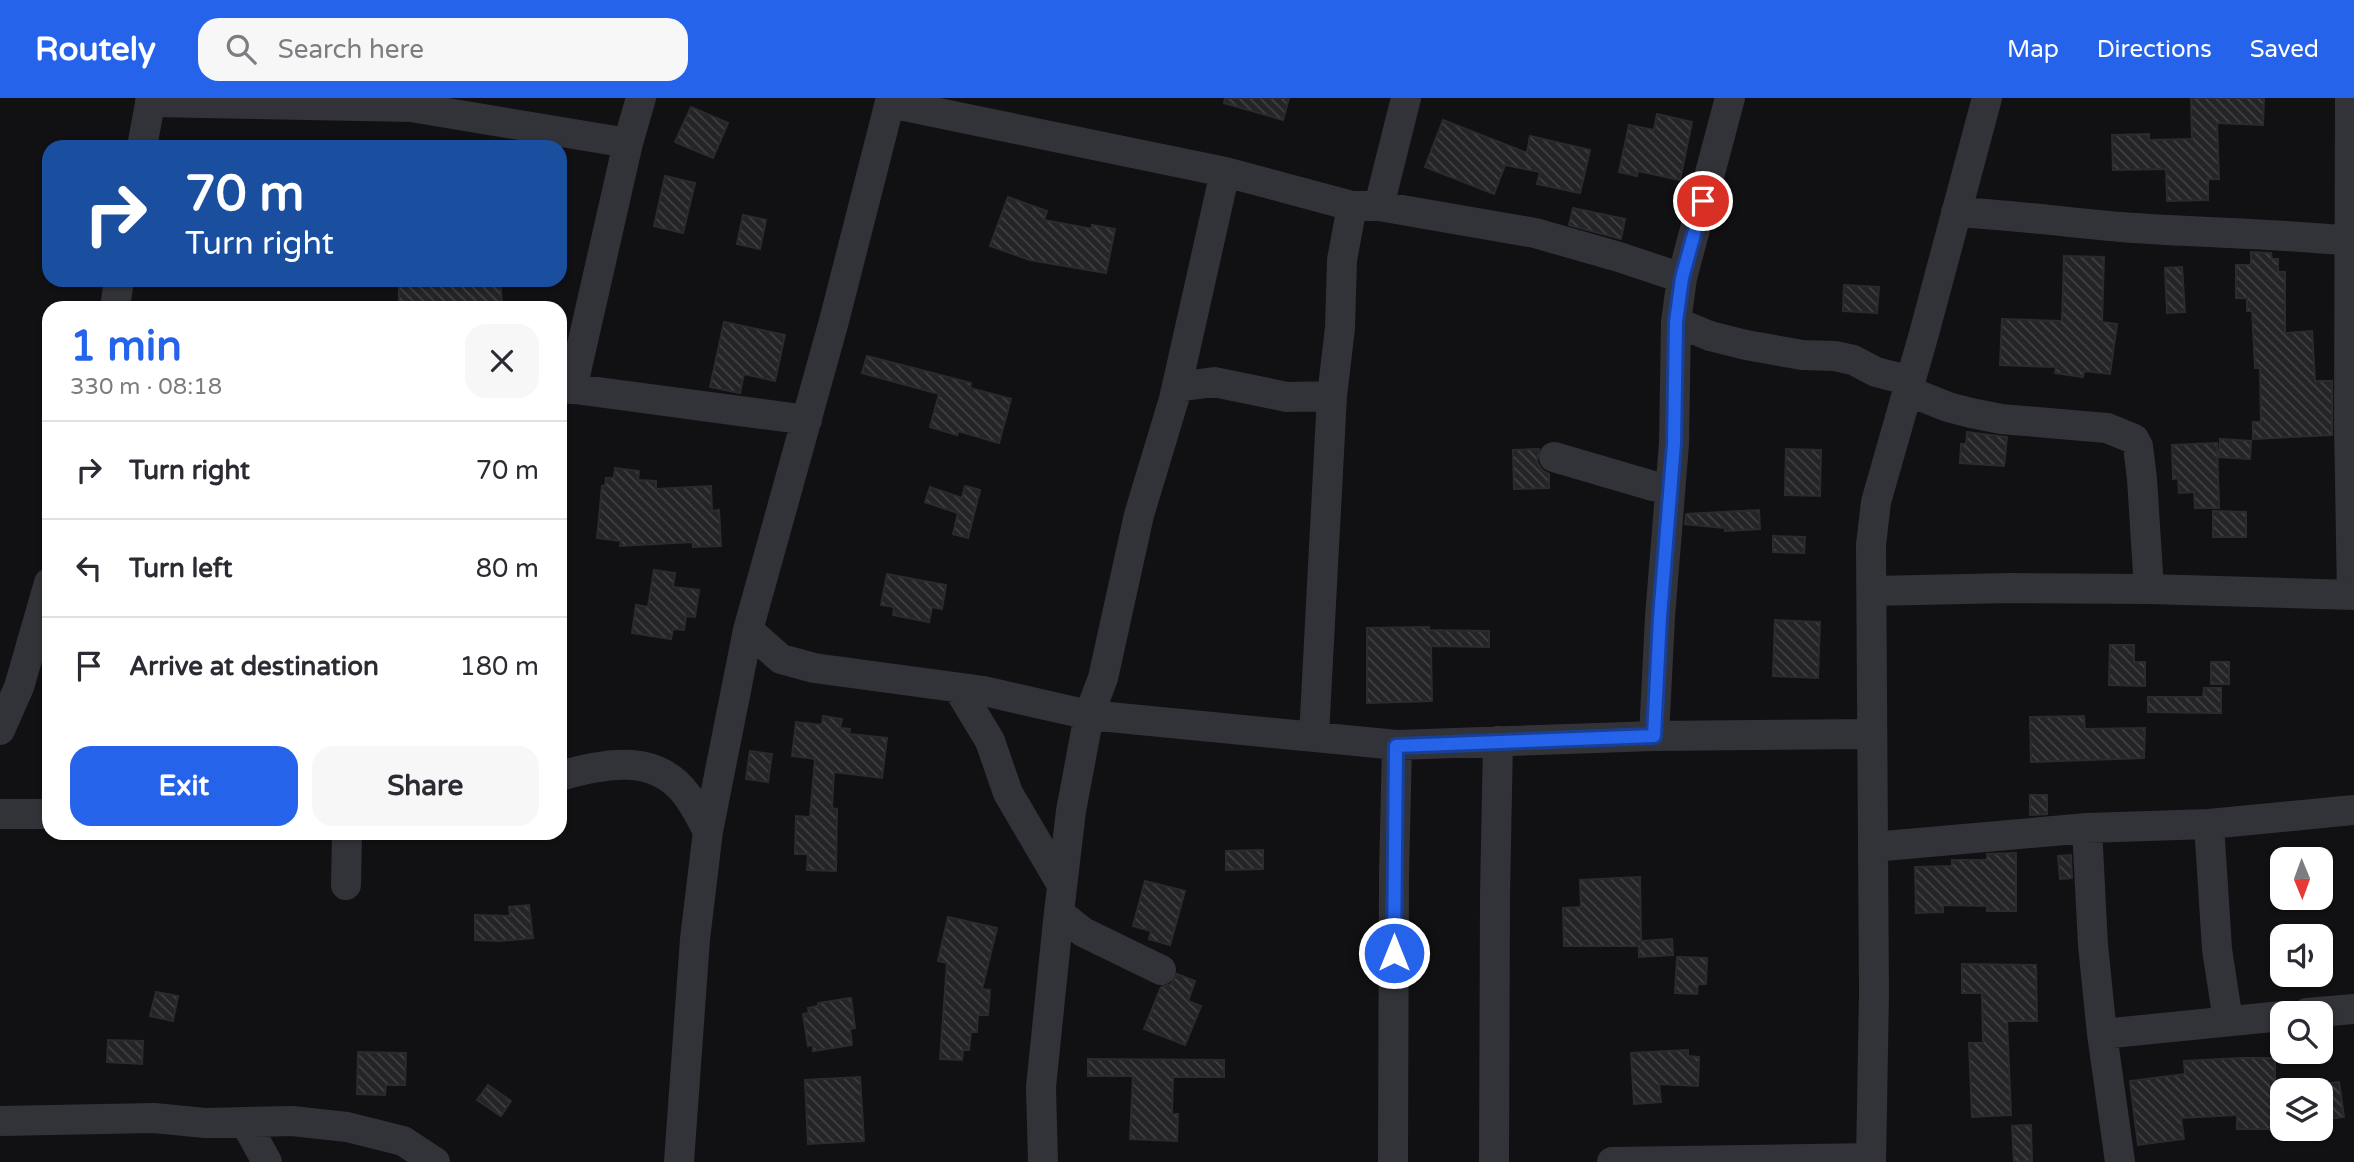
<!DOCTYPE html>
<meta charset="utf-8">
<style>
body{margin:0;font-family:"Varela Round",sans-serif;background:#f7f7f7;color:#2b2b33;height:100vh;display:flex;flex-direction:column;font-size:26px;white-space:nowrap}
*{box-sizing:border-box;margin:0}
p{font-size:23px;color:#7c7c81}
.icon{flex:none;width:38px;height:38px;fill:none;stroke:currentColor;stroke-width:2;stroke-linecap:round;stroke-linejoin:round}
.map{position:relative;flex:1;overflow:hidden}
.details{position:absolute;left:42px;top:203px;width:525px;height:539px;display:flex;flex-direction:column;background:#fff;border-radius:21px;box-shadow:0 2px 5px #0004}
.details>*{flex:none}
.banner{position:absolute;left:42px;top:42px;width:525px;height:147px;border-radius:21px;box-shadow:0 2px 5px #0004;background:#1a4fa0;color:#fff;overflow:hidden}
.needle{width:46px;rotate:179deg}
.fabs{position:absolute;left:2270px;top:749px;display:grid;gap:14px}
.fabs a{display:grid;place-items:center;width:63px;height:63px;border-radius:14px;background:#fff;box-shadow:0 2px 5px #0004;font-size:35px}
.pin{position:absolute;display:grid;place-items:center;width:60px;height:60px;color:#fff;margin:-30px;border:4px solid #fff;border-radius:50%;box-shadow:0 2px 7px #0007}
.me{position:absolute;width:77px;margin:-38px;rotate:0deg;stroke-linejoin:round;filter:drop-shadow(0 0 5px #0008)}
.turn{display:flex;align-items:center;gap:24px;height:147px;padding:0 28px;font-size:32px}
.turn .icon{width:91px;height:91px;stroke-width:2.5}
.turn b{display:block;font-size:49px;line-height:60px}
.round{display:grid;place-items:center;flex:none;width:74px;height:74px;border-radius:21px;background:#f7f7f7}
.summary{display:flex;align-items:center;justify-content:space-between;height:119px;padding:0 28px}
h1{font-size:42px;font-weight:700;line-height:52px;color:#2563eb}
.action{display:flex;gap:14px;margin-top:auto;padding:14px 28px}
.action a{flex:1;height:80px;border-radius:21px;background:#2563eb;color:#fff;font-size:28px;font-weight:700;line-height:80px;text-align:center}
.action a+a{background:#f7f7f7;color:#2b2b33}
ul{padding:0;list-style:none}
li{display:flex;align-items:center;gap:21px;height:98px;padding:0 28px;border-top:2px solid #e1e1e2}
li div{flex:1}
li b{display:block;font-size:26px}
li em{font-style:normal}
header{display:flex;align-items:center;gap:42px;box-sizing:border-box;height:98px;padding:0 35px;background:#2563eb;color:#fff}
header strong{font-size:33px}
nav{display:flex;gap:38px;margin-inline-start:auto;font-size:24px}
.search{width:490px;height:63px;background:#f7f7f7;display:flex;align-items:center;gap:18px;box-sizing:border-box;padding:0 24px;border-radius:21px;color:#7c7c81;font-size:26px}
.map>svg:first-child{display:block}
.building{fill:url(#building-back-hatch);stroke:#2b2b2f;stroke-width:2}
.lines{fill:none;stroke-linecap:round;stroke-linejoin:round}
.minor{stroke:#323338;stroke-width:30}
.route-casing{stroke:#184099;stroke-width:18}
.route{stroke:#2563eb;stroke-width:12}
</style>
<header>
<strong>Routely</strong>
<div class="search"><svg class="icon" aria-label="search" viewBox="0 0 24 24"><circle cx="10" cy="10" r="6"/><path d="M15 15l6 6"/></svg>Search here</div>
<nav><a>Map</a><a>Directions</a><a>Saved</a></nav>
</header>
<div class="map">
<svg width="2354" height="1064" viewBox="0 0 2354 1064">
<defs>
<pattern id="building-back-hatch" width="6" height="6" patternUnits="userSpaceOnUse" patternTransform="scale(1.75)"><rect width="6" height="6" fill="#242427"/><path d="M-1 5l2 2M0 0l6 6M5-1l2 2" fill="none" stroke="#414144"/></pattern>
</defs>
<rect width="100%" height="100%" fill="#111113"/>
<path class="building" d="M1225,0H1289L1283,22L1224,5Z
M2191,0H2264L2263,27L2217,25L2219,81H2208V102L2167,103L2166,71L2113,72L2112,37L2149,36V42L2192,41Z
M691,9L728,25L713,60L675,44Z
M1657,16L1692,24L1680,82L1638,73L1637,78L1619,74L1629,27L1654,32Z
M1443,22L1527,55L1530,38L1590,52L1580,95L1537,86L1540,74L1505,67L1494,96L1425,69Z
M665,78L695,85L683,135L654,128Z
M1008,99L1047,113L1044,122L1092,131V127L1115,131L1106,175L1030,162L990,148Z
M1573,110L1625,121L1621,141L1569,127Z
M743,117L766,122L760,151L737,146Z
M2251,154L2271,155L2272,161H2278V174H2285V235L2312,233L2315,283H2332V337L2253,341V324H2261L2260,270H2255L2252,213H2247V200H2236V167H2251Z
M2064,158L2104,159L2102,224L2117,226L2110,276L2084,273L2083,279L2055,275L2056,269L2000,267L2002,221L2062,223Z
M2182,169L2185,214L2167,215L2165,170Z
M399,182H500L502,206L455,210H399Z
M1844,187L1879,189L1877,215L1843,213Z
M724,224L785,237L775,283L744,276L740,295L710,289Z
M867,258L971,285L970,290L1011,301L999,345L958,333L957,337L930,329L939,296L862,275Z
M1967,334L2007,339L2004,368L1960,365L1961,346H1966Z
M2220,341L2251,343L2250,361L2219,359Z
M2217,345L2219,410H2195L2194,394L2179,395L2178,380L2173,381L2172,347Z
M1539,351L1537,364L1542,372L1549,376V390L1514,391L1513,352Z
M1786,351L1821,352L1820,398L1785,397Z
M615,370L639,373L638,382L656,383V391L711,388L712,413L719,412L721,448L693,449V444L620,448L621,443L597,440L602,388H605L606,380H614Z
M965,388L980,392L968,440L953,436L958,415L925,404L930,389L962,400Z
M1759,412L1760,431L1725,433V430L1685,426L1686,416Z
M2213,413L2246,414V439H2213Z
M1773,438L1805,439L1804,455L1773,454Z
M654,472L675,475L673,489L699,492L695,519L686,518L684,532L673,531L671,541L632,535L636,507L648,509Z
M887,476L946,487L942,511L932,509L929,524L893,517L894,509L881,507Z
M1775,522L1820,524L1818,580L1773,578Z
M1429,529V532L1489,533V549L1431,548L1432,603L1367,605V530Z
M2110,547H2134V564H2145V588L2109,587Z
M2211,564H2229V586H2211Z
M2204,590H2221V615L2148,614V599H2203Z
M823,618L842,621L840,630L850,631L849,636L887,640L882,680L834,674L832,710L837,711L836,773L807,772L808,756H795L796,718L810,719L815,661L792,658L796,624L822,627Z
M2084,618L2085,631L2145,630L2144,660L2031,664L2030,619Z
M750,653L772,656L768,684L746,681Z
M2030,697H2047V716L2030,717Z
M1263,752V771L1226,772V753Z
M2016,755V813H1987V808L1943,807V814L1916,815L1915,769L1952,768V762H1987V756Z
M2071,757L2072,780L2060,781L2058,758Z
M1640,779L1641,843L1672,841L1673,857L1639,859V848H1564L1563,810L1581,809L1580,782Z
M1145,783L1185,793L1170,847L1149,841L1151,833L1133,828Z
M529,807L533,840L499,843L475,842V817L510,818L509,809Z
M948,819L997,830L982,891L990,892L988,917H978L977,934H971L969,952H963L962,962L940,961L947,865L938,863Z
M1677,859L1707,860L1706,886H1698L1697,896L1675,895Z
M1962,866L2036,867L2037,923H2007L2011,1017L1972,1019L1969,945H1983L1982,895H1962Z
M1177,876L1195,883L1188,903L1201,908L1185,947L1144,931L1161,889L1171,886Z
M156,894L178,898L173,923L150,918Z
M851,900L855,930L850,931L852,947L813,953V947L808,948L803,916L809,915L808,910L818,908V905Z
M108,942L143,943L142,966L107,964Z
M1688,952V958L1699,959L1698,988L1659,986L1661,1004L1634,1006L1631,955Z
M358,954L406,955L405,987H386L385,997L357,996Z
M2241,960H2275V1031H2237V1017L2181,1020L2184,1041L2138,1047L2130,983L2185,976L2184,963Z
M1088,961L1224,962V979H1173L1172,1016H1178L1177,1043L1130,1041L1133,978H1088Z
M860,979L864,1043L808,1046L805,982Z
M2339,984L2344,1019L2320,1022V986Z
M488,987L511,1003L501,1018L477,1002Z
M2031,1027L2032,1063L2014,1064L2012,1028Z"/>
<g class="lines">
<path class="minor" d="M2350,0L2349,327L2352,497
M150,4L411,9L628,45
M890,5L1225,74L1352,108H1379L1535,135L1619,159L1682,180
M142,49L151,0
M1379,108L1406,0
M1956,114C2011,117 2066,124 2121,129C2197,135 2273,135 2350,143
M115,210L119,182
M1676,224L1710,238L1746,247L1802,257L1835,258L1853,262L1876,274L1911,283
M560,289L807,322
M1177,289L1214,284L1287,299L1332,298
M572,291L628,45L641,0
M1908,293L1948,309L1971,315L2001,321L2107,330L2134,341L2138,348L2142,381L2149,491
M1554,359L1653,388L1670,390
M1872,493L2011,490L2149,491L2354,497
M748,532L781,561L814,570L984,593L1089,617L1397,647L1654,638L1872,636
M958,590L990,643L1008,695L1062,787
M0,632L19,589L49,485
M1314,638L1332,298L1340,230L1342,162L1352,108
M1654,638L1660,519L1674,346L1676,224L1682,180L1730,0
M560,678C604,666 654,654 686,696C695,707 701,721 708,733
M0,716H49
M2209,726L2217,851L2228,923
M2087,730L2093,847L2102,936L2120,1064
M1873,749L2087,730L2209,726L2354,712
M346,787L347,735
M1059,815L1083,834L1161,872
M2307,915L2354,911
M2102,936L2282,918
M0,1023L154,1020L205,1025L292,1023L347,1029L403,1043L435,1064
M245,1024L267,1064
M679,1064L695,841L708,733L748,532L834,223L891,0
M1043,1064L1041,989L1058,823L1071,713L1089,617L1103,580L1139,417L1174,301L1225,74
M1393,1064L1394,776L1397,647
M1494,1064L1495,797L1498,643
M1612,1064L1871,1060
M1871,1064L1874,895L1871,447L1876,404L1925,232L1987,0"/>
</g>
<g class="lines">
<defs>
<path id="route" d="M1394,855L1396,648L1654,638L1660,519L1674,346L1676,224L1682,180L1703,103"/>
</defs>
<use href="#route" class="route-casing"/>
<use href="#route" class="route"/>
</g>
</svg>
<div class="fabs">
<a><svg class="needle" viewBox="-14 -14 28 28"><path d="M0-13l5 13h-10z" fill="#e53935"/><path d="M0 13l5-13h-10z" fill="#7c7c81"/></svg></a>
<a><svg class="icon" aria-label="sound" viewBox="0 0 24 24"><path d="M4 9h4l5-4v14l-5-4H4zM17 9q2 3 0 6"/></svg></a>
<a><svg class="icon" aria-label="search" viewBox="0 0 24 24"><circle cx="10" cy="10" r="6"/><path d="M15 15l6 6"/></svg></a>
<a><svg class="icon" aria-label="layers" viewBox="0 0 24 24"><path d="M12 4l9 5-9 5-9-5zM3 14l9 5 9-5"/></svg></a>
</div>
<div class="pin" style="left:1703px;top:103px;background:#d93025"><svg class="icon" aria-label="arrive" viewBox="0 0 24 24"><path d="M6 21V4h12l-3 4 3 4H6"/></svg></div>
<svg class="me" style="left:1394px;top:855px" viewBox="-20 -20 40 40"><circle r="17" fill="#2563eb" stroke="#fff" stroke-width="3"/><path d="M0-11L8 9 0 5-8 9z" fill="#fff"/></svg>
<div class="banner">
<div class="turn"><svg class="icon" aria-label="right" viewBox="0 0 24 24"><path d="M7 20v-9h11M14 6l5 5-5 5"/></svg><div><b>70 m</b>Turn right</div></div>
</div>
<section class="details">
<div class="summary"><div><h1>1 min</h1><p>330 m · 08:18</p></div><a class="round"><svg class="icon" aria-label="close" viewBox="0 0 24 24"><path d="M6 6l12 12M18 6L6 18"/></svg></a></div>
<ul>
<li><svg class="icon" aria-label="right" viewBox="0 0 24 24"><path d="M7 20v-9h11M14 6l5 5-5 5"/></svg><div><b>Turn right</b></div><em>70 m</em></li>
<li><svg class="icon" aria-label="left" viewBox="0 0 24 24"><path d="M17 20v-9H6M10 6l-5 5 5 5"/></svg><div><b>Turn left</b></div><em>80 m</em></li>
<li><svg class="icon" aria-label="arrive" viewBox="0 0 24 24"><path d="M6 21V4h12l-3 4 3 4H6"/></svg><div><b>Arrive at destination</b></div><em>180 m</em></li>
</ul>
<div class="action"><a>Exit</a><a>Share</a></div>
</section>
</div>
